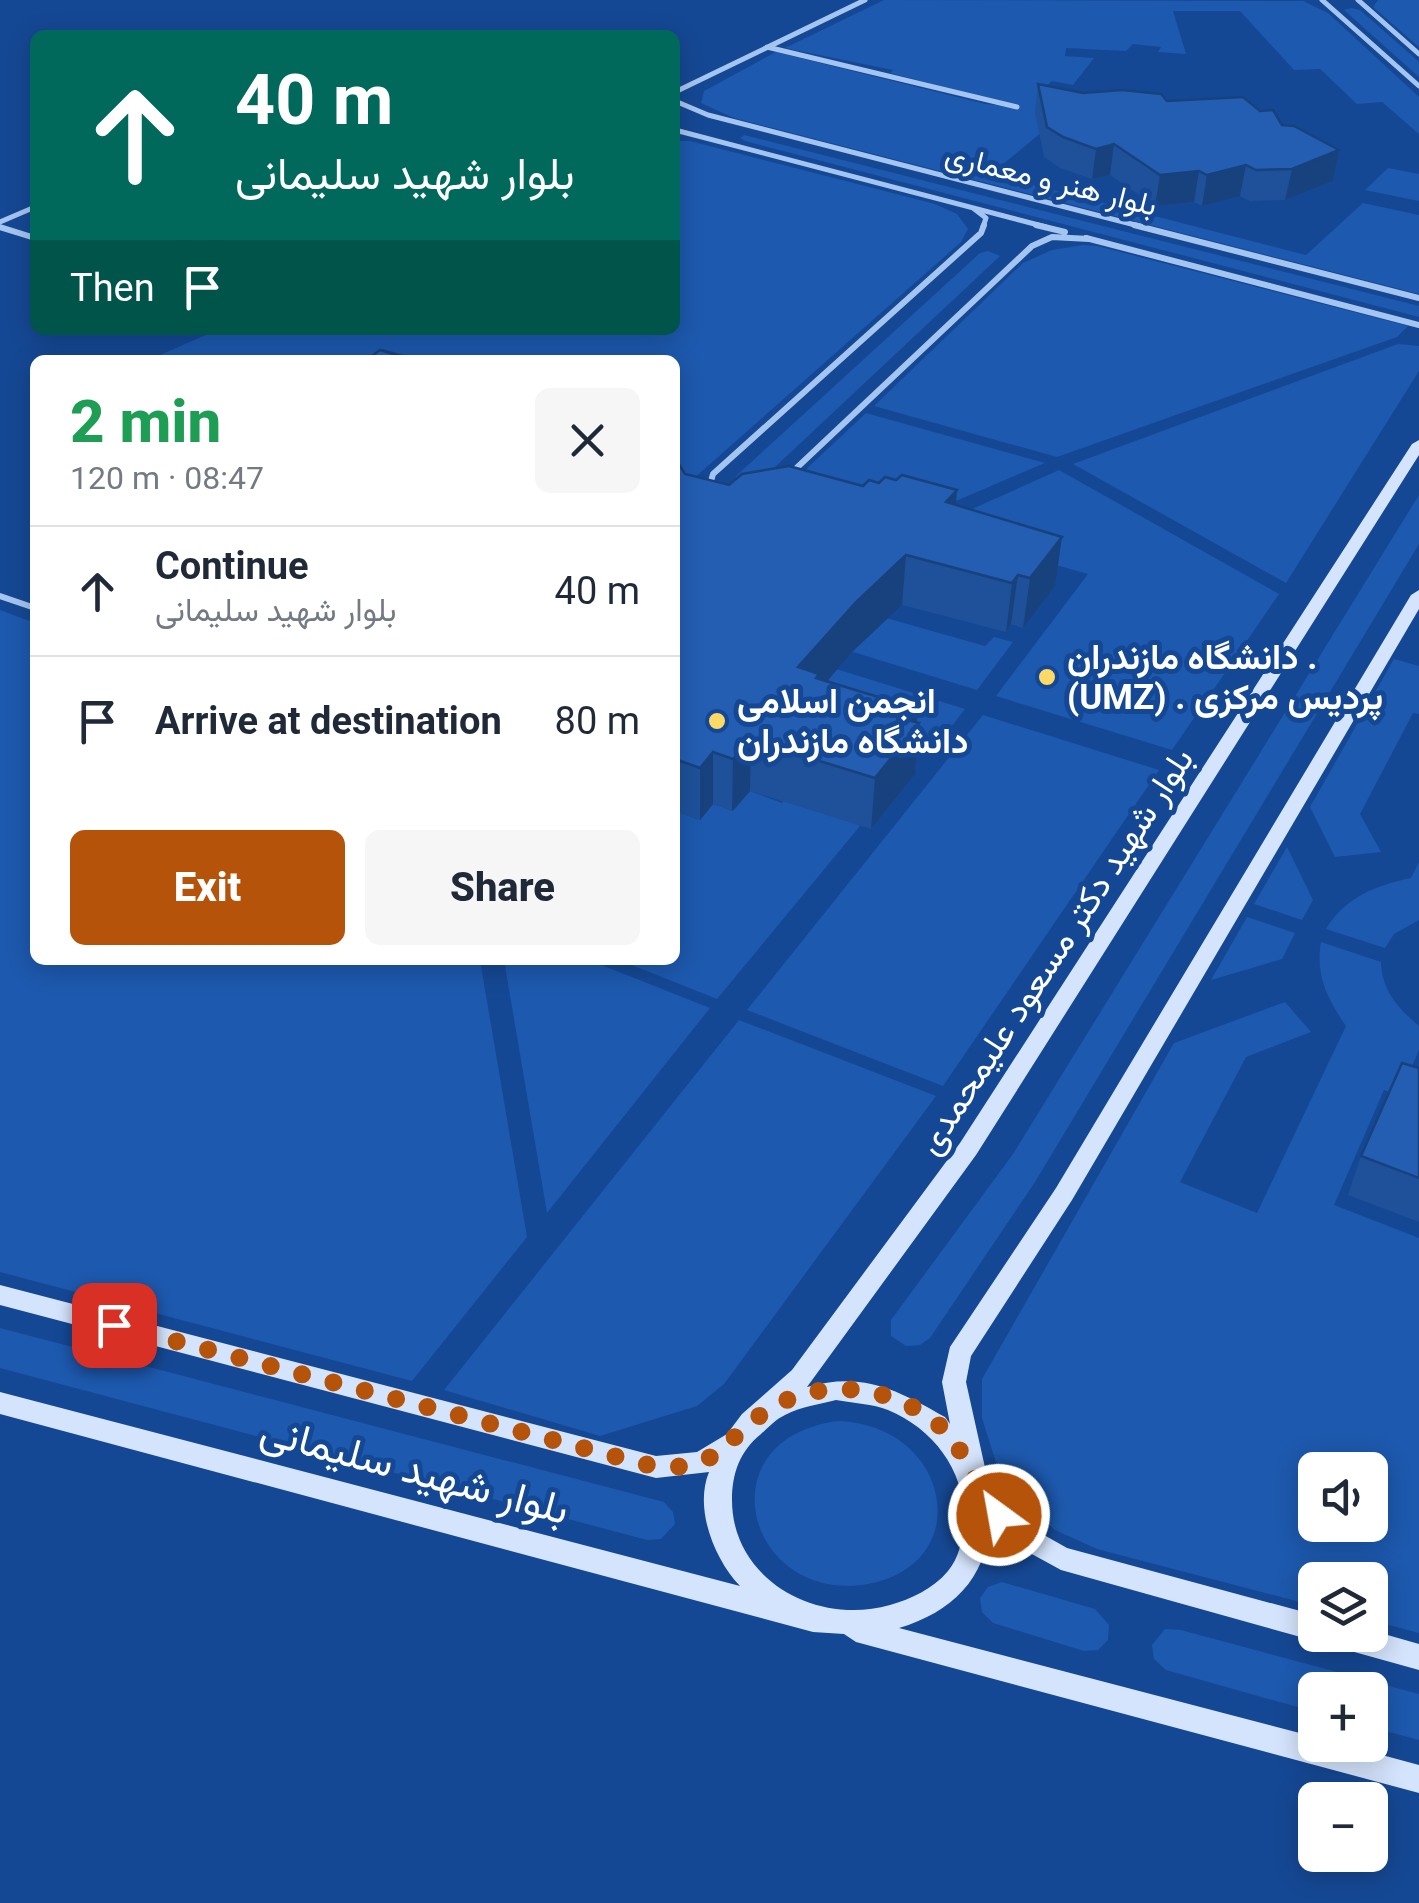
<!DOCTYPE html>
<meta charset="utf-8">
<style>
body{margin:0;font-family:Roboto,Vazirmatn,sans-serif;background:#f6f6f7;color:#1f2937;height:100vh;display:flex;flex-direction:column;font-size:38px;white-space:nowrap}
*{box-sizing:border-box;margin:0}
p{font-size:32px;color:#747a83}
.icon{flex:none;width:55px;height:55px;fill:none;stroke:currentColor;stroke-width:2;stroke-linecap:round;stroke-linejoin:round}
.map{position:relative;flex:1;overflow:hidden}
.side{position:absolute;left:30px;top:355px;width:650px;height:610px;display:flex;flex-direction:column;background:#fff;border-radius:15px;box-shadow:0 5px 25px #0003}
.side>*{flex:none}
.hud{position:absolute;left:30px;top:30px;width:650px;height:305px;border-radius:15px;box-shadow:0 5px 25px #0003;background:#00695c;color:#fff;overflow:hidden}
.fabs{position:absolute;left:1298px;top:1452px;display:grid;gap:20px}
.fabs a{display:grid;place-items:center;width:90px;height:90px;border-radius:15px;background:#fff;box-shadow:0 5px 25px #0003;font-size:50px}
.pin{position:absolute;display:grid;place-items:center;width:85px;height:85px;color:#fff;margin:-42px;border-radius:20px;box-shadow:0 5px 15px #0006}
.me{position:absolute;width:110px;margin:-55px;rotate:328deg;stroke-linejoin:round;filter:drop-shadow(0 0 8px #0008)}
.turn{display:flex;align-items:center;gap:35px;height:210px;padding:0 40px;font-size:45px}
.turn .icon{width:130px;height:130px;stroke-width:2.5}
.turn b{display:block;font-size:70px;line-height:85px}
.then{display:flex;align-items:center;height:95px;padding:0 40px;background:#0003;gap:20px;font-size:38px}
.round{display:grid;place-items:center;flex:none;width:105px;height:105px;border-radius:15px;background:#f6f6f7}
.summary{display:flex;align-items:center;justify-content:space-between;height:170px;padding:0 40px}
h1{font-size:60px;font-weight:800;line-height:75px;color:#1e9e55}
.primary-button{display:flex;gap:20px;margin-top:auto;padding:20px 40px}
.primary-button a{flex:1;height:115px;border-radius:15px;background:#b45309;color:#fff;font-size:40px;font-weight:800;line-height:115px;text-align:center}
.primary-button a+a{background:#f6f6f7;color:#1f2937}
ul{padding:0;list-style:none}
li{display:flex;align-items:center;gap:30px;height:130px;padding:0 40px;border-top:2px solid #e0e1e3}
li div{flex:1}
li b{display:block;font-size:38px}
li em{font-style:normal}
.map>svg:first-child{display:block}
.green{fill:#1d59ae;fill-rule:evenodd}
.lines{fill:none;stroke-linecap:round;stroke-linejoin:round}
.service{stroke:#a5c5f1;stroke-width:6}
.minor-far1{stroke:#a5c5f1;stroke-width:5}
.minor{stroke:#a5c5f1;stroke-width:6}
.secondary{fill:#d4e4fc;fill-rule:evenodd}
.wall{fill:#1e519a}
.shaded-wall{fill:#18427d}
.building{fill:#235eb3;stroke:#18427d;stroke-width:2.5}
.route{stroke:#b45309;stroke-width:18;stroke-dasharray:0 32.4}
.poi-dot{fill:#ffd966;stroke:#154894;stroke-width:4}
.labels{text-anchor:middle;stroke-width:10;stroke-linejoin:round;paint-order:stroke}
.far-street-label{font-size:30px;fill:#fff;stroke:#154894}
.poi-label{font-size:35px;font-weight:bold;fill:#fff;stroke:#154894;text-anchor:start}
.street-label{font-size:35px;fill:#fff;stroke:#154894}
.near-street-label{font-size:42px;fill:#fff;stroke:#154894}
</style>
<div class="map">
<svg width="1419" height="1903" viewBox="0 0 1419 1903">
<rect width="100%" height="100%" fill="#154894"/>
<path class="green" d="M884,0L1303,1L1328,13L1419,97V134L1382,102L1357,104L1320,69L1294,70L1240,11H1173L1186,54L1158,52L1161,47L1133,44L1126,51L1066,48L1065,56L1094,58L1073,85L1052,81L1040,92L1081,100L991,174L1306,255L1363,203L1419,215V294L734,118L701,103L704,91L776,52L985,104L1021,107L890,73L893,70L785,48Z
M1378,0H1419V47L1373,7Z
M1351,8L1360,10L1419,62V77L1344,10Z
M744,135L1419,306V317L745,141L740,138Z
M675,141H690L935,204L957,214L968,229L961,242L692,480L675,475V360H422L383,349L367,360H149L217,330H675Z
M1388,168L1419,174V201L1365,190Z
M1083,245L1097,246L1408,326L1397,337L1057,457L874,406L1023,263L1052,250Z
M988,251L1000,256L756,485L735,482L736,476L980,253Z
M1398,344L1419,346V371L1286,583L1073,464Z
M866,413L1045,463L916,518L770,503Z
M1059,470L1279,594L1172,750L996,696L1088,574L964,539L952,518Z
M1419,495V544L1035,1182L930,1338L920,1345L906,1346L891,1336V1320L1013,1154Z
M0,610L35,623V960H480L527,1237L412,1381L0,1272Z
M879,616L985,646L994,637L1013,642L977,690L853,652Z
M1394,659L1419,666V714L1413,713L1360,814L1381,852L1335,857L1310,807Z
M833,668L965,709L931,753L911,746L920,734L807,698Z
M983,715L1159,770L943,1086L747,1010Z
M794,788L860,826L717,999L619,960H675V811L700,820L713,804L733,811L750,791L782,803Z
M1287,847L1313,900L1302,920L1254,904Z
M1419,862V920L1394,934L1385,948L1326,929C1345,897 1377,885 1411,878Z
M1247,917L1295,933L1282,959L1211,980Z
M1321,942L1381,962C1382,991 1398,1008 1419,1026V1050L1400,1095L1384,1090L1334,1205L1419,1238V1633L1370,1620V1580H1315V1606L1097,1549L1055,1530L1026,1505L998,1469L982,1418V1379L1174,1043L1285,1002L1311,1032L1246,1057L1180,1182L1257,1213L1346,1026C1328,1000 1315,975 1321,942ZM1315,1470H1370V1525H1315Z
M504,960H589L710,1008L547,1213Z
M739,1020L936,1096L724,1384L697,1406L600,1436L444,1390Z
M0,1328L664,1502L673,1512L675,1524L661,1539L647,1540L0,1368Z
M838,1421C954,1425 978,1570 861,1585C745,1599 705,1438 838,1421Z
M1002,1582L1095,1609L1109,1625L1108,1640L1098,1650L1084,1651L993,1623L982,1612L980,1598L988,1587Z
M1165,1629L1181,1630L1419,1694V1740L1370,1727V1690H1315V1712L1166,1670L1154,1659L1152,1645Z"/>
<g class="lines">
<path class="service" d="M0,596L35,608"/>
<path class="minor-far1" d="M1322,0L1419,86
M1358,0L1419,54
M767,47L1017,107
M675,92L865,0
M675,101L708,115L1143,227
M675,130L1046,227
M973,208L986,218L983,227
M0,222L35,207"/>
<path class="minor" d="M1036,225L1065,232
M1134,225L1419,298
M0,227L35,238
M1086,238L1419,325
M788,476L1032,246L1052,237L1089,239
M715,491L710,485L713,474L981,233L984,225"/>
<path class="secondary" d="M1419,440V455L976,1155L807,1387C862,1371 898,1390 945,1417L950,1424L942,1382L950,1347L1056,1188L1411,595L1419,590V609L1072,1200L971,1356L966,1382L986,1472L984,1481L1037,1531L1067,1548L1315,1615V1635L1325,1637L1315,1641L1061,1570L1019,1547L990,1519C988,1577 953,1612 899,1628L1315,1737V1745H1345L1419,1765V1793L856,1642L844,1634L813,1632L0,1414V1392L740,1586C714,1559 694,1508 709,1472L656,1478L0,1305V1285L656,1456L697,1452L727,1434L742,1414L792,1370L960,1143L1412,444ZM836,1400C853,1403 873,1404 888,1410C934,1429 966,1472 964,1522C963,1539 959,1558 948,1571C933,1589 911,1599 890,1605C817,1626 732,1580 732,1500C732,1473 740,1451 761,1434C768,1428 776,1419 785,1415C800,1407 820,1404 836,1400Z
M1370,1630L1419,1644V1670L1340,1648L1330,1644L1326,1635H1370Z"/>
</g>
<path class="wall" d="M1038,84L1083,93L1260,111L1282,125L1339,150L1333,181L1285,200L1250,201L1240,196L1202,206L1194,202L1155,206L1110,175L1092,179L1060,168L1044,157L1035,113Z
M675,458L685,474L729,485L863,486L956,505L1055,586L1023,628L1011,624L1006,632L902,605L852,652L827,681L918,709L915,774L871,829L750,791L732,811L713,804L700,820L675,811Z
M1419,1068V1222L1348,1195L1361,1156Z"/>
<path class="shaded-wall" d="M1114,144L1110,175L1092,179L1096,149Z
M1339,150L1333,181L1285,200L1292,169Z
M1246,165L1240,196L1202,206L1207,175Z
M1199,171L1194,202L1155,206L1160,175Z
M957,490L953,538L946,502Z
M1062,537L1055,586L1023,628L1030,578Z
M906,555L902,605L852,652L818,692L798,667L856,602Z
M1018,575L1011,624L1006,632L1012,583Z
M918,709L916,727L919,723L915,774L871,829L875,778L908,720Z
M751,740L750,791L732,811L733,759Z
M713,752V804L700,820V768Z"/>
<path class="building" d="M1038,84L1083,93L1122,90L1161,94L1167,101L1243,97L1260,111L1273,110L1282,125L1294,126L1339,150L1292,169L1256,170L1246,165L1207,175L1199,171L1160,175L1114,144L1096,149L1063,137L1047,127Z
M380,350L413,360H366Z
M675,458L685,474L729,485L742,474L789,466L863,486L869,480L879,483L885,477L896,480L902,475L957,490L946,502L1062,537L1030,578L1018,575L1012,583L906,555L856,602L798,667L819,674L816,678L918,709L908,720L919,723L875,778L751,740L733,759L713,752L700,768L675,759Z
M1402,1063L1419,1068V1178L1361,1156Z"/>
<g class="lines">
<path class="route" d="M114,1325L656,1467C723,1470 721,1440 768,1410C821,1376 893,1385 940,1426C968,1451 973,1488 999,1515"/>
</g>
<g class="poi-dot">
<circle cx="1047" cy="677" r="10"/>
<circle cx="717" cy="721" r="10"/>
</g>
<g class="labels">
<g class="far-street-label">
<text transform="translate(1051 180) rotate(14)" y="10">بلوار هنر و معماری</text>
</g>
<g class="poi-label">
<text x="1067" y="669">دانشگاه مازندران .<tspan x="1067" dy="40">(UMZ) . پردیس مرکزی</tspan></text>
<text x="737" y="713">انجمن اسلامی<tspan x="737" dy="40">دانشگاه مازندران</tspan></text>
</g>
<g class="street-label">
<text transform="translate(1055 951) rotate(-57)" y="12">بلوار شهید دکتر مسعود علیمحمدی</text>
</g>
<g class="near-street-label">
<text transform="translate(415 1469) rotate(15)" y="15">بلوار شهید سلیمانی</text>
</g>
</g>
</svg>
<div class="fabs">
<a><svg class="icon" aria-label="sound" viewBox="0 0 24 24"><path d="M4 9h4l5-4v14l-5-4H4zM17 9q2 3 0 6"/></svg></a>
<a><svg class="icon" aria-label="layers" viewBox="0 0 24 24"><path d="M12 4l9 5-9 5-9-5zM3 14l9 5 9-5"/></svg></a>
<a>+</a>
<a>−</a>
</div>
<div class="pin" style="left:114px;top:1325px;background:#d93025"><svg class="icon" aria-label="arrive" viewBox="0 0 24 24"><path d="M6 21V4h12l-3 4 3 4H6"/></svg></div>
<svg class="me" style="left:999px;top:1515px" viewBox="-20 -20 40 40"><circle r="17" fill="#b45309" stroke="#fff" stroke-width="3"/><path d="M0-11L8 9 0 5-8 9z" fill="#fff"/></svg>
<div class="hud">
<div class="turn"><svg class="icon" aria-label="ahead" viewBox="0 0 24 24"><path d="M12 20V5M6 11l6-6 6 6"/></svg><div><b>40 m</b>بلوار شهید سلیمانی</div></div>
<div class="then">Then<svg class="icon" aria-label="arrive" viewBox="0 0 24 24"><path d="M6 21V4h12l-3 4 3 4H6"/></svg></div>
</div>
<section class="side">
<div class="summary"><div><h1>2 min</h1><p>120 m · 08:47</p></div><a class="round"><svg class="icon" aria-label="close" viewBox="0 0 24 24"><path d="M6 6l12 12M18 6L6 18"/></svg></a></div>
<ul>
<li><svg class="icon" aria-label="ahead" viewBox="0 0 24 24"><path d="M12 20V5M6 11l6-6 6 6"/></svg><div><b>Continue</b><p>بلوار شهید سلیمانی</p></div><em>40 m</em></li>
<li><svg class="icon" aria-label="arrive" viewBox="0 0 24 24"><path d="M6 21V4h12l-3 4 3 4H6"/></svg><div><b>Arrive at destination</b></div><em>80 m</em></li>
</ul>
<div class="primary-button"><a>Exit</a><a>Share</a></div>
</section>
</div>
